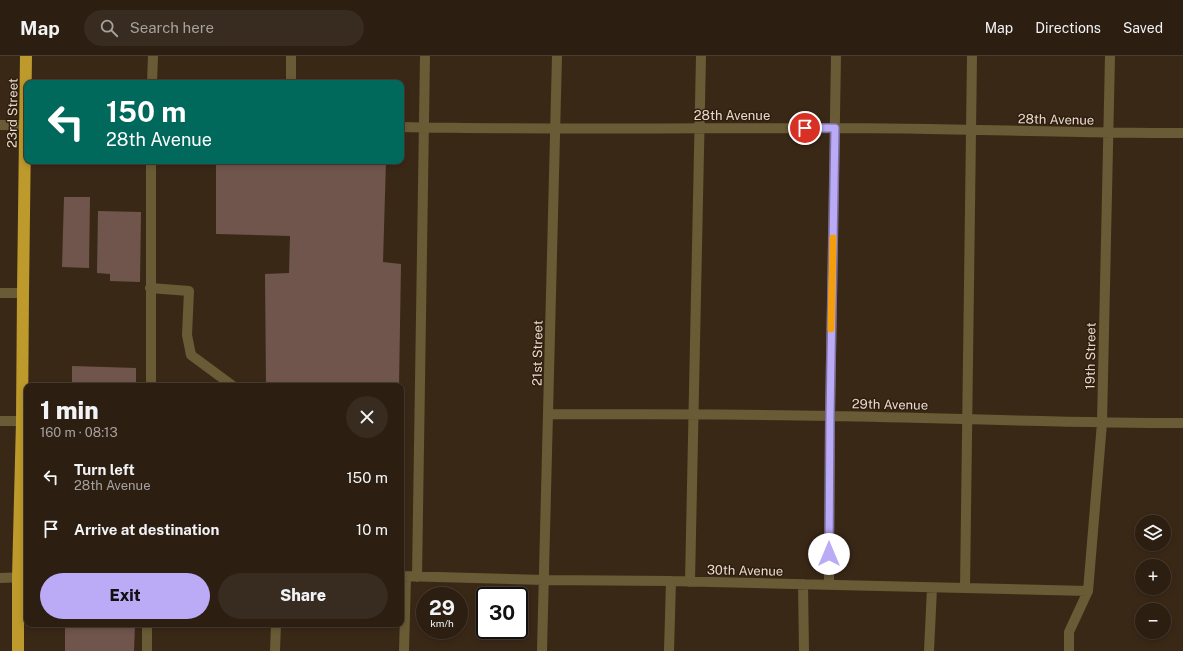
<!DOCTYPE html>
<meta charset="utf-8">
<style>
body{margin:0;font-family:"Public Sans",sans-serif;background:#382b1f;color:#f1f3f6;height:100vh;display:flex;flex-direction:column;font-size:15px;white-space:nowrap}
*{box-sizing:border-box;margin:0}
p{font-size:13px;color:#a6a29f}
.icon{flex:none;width:22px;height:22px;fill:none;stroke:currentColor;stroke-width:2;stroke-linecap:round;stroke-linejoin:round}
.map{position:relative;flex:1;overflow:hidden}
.details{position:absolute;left:24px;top:327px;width:380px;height:244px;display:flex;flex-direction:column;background:#2c1e11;border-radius:8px;box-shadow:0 2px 6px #0003,0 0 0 1px #483c31}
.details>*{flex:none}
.guide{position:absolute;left:24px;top:24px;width:380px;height:84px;border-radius:8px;box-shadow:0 2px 6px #0003,0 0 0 1px #483c31;background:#00695c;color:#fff;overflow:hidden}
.controls{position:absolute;left:1135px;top:459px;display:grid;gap:8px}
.controls a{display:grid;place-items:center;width:36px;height:36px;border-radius:50%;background:#2c1e11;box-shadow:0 2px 6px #0003,0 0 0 1px #483c31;font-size:20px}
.speed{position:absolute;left:416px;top:531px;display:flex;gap:8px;font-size:20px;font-weight:700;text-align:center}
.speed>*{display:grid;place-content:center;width:52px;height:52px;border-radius:50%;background:#2c1e11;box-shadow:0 2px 6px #0003,0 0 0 1px #483c31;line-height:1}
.speed small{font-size:10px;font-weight:400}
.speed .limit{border:2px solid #111;border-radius:6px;background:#fff;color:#111}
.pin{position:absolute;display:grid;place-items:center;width:34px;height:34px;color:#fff;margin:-17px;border:2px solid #fff;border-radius:50%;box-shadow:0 1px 4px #0007}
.me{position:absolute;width:44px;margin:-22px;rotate:0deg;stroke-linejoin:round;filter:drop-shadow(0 0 3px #0008)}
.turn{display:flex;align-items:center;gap:14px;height:84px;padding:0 16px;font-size:18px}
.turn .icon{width:52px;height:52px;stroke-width:2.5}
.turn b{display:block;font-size:28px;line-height:34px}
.round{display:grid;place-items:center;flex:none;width:42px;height:42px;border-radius:21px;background:#382b1f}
.head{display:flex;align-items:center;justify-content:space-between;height:68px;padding:0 16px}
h1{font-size:24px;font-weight:800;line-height:30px}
.primary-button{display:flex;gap:8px;margin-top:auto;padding:8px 16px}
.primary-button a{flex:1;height:46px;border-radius:24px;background:#bbaaf6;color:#111;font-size:16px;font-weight:800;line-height:46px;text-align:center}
.primary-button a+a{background:#382b1f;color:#f1f3f6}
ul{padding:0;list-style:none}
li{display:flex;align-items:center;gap:12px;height:52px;padding:0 16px}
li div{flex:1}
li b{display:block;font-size:15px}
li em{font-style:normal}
header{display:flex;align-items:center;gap:24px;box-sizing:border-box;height:56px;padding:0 20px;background:#2c1e11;border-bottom:1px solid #483c31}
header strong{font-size:19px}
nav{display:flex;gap:22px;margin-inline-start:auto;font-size:14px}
.search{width:280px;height:36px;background:#382b1f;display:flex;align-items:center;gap:10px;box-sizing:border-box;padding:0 14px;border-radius:22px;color:#a6a29f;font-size:15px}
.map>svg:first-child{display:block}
.building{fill:#70554c}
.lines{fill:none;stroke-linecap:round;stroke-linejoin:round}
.minor{stroke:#695b35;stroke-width:10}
.highway{stroke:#bd9a2b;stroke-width:12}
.route-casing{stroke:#7a6ea0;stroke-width:10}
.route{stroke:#bbaaf6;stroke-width:7}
.slow{stroke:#f59e0b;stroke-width:7}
.labels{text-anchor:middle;stroke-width:3;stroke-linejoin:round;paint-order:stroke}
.street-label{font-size:13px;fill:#e5d9ce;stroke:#2f1e0d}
</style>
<header>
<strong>Map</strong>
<div class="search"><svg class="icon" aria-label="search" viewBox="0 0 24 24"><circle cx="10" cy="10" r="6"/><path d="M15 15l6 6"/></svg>Search here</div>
<nav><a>Map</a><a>Directions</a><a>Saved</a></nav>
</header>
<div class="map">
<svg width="1183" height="595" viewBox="0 0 1183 595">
<rect width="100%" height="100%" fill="#3a2817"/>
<path class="building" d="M216,105H386L383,206L401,208L399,330H266L265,218L289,217L290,180L216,178Z
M64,141H90L89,212L62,211Z
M98,155L141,156L140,226L110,225V218L97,217Z
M72,310L136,312V330H72Z
M65,568H135L134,595H65Z"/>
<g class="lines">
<path class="minor" d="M152,27L153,0
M291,27V0
M0,69H27
M401,71C545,74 689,72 833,72C950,72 1066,77 1183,77
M151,105V330
M150,232L189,235L187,279L191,299L233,330
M0,237H23
M548,358C643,358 738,358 832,360C949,362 1066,367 1183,367
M0,365H22
M401,520L544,524L671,525L1088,535
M417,521L425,0
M0,522L27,521
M690,526L701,0
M803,528L804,595
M829,529L830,360L836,0
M965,532L972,0
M147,595V568
M275,595L276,568
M404,595L406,521
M542,595L557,0
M669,595L671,525
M929,595L932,532
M1069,595V576L1088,535L1102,367L1110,0"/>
<path class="highway" d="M18,595V521L22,365L23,237L26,0"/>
</g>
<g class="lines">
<defs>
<path id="route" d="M805,72H835L830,360L829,498"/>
</defs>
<use href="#route" class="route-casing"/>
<use href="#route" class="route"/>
<path class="slow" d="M831,273L833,182"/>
</g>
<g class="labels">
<g class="street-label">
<text transform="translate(12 57) rotate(-89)" y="5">23rd Street</text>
<text x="732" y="64">28th Avenue</text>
<text transform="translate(1056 63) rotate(1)" y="5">28th Avenue</text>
<text transform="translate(537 297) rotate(-89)" y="5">21st Street</text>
<text transform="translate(1090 300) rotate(-89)" y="5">19th Street</text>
<text transform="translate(890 348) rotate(1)" y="5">29th Avenue</text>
<text transform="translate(745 514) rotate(1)" y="5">30th Avenue</text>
</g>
</g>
</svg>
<div class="controls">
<a><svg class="icon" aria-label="layers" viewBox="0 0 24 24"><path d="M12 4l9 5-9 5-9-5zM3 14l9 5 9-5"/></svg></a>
<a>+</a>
<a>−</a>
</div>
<div class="speed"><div>29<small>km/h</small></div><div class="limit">30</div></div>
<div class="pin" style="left:805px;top:72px;background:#d93025"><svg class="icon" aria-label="arrive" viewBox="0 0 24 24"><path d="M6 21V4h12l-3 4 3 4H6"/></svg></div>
<svg class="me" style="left:829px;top:498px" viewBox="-20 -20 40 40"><circle r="19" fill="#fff"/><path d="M0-13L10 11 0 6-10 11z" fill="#bbaaf6"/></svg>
<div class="guide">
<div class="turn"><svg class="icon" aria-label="left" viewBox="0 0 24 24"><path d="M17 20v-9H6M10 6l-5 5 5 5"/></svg><div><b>150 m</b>28th Avenue</div></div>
</div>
<section class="details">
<div class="head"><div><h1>1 min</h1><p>160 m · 08:13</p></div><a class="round"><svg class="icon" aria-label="close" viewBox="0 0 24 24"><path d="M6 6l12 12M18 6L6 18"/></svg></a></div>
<ul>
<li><svg class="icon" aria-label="left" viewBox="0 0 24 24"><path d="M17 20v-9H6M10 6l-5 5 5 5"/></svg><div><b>Turn left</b><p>28th Avenue</p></div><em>150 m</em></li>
<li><svg class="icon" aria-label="arrive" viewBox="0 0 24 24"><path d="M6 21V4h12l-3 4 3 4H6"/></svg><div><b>Arrive at destination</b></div><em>10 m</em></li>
</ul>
<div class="primary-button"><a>Exit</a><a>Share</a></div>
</section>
</div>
